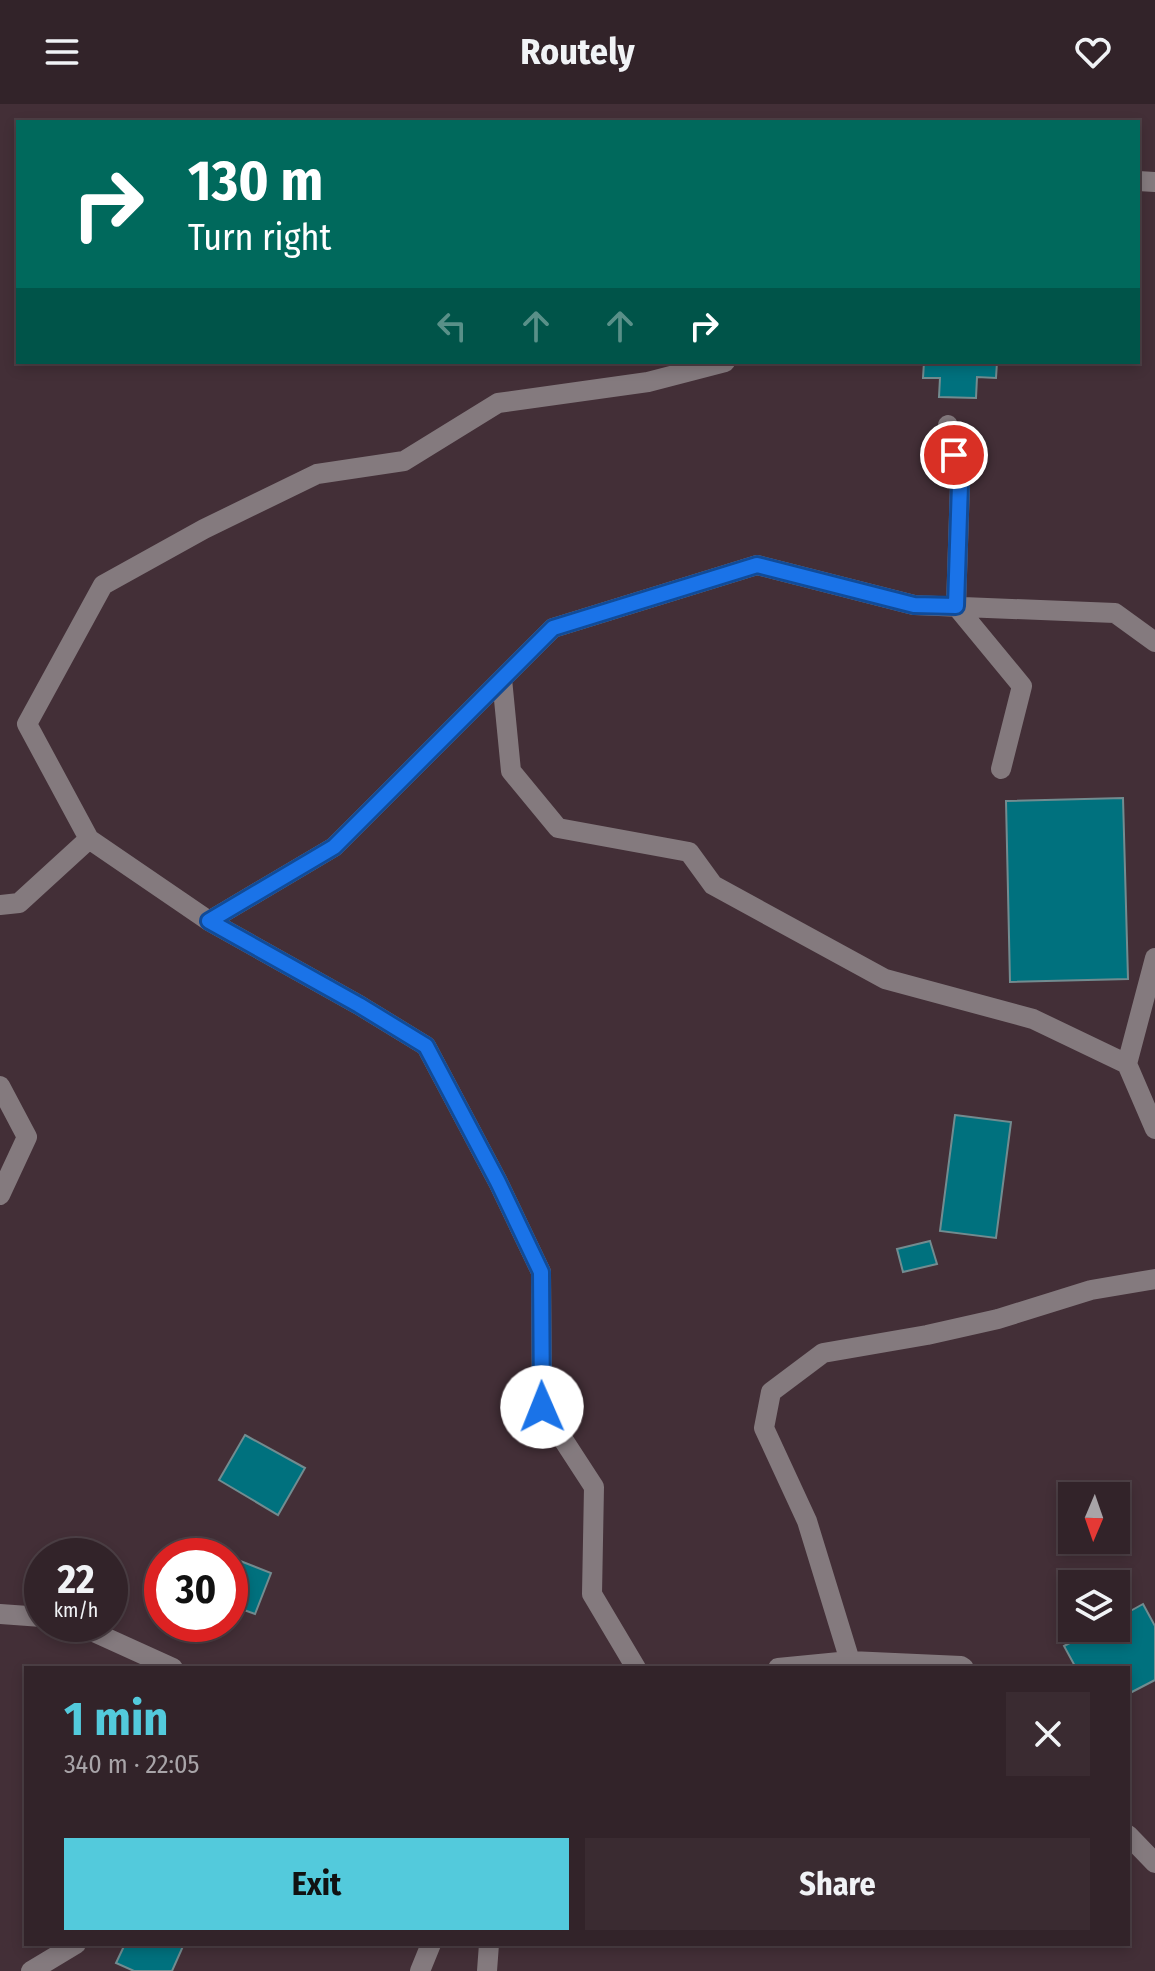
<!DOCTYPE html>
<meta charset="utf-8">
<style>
body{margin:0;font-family:"Fira Sans Condensed",sans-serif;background:#3a2b31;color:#f1f3f6;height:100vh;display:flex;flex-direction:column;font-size:30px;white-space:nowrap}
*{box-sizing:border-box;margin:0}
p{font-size:26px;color:#a8a4a8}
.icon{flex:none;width:44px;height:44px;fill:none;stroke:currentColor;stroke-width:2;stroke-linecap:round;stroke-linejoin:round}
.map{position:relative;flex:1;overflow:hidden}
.side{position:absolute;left:24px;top:1562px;width:1106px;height:280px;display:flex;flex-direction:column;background:#322329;border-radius:0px;box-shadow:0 4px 12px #0003,0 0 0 2px #4d4046}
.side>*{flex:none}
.guide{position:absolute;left:16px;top:16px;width:1124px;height:244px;border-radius:0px;box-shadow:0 4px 12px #0003,0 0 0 2px #4d4046;background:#00695c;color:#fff;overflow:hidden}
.needle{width:52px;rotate:182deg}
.tools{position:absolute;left:1058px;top:1378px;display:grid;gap:16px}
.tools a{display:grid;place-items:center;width:72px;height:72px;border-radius:0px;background:#322329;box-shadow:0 4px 12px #0003,0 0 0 2px #4d4046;font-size:40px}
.speed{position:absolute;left:24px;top:1434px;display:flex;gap:16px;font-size:40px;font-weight:700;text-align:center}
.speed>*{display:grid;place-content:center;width:104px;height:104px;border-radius:50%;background:#322329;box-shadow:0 4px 12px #0003,0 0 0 2px #4d4046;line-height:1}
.speed small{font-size:20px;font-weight:400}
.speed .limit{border:12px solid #d22;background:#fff;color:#111}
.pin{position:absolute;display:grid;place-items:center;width:68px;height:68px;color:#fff;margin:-34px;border:4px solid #fff;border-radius:50%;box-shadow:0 2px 8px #0007}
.me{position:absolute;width:88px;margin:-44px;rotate:359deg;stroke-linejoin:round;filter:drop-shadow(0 0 6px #0008)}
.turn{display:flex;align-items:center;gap:28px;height:168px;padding:0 40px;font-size:36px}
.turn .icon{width:104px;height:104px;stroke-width:2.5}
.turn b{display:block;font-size:56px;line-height:68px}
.lanes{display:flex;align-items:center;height:76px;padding:0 40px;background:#0003;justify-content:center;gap:40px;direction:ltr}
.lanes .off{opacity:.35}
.round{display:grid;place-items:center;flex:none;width:84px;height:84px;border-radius:0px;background:#3a2b31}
.head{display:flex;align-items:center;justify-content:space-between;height:136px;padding:0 40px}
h1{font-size:48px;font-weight:700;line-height:60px;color:#53cadc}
.cta{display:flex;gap:16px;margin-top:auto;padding:16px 40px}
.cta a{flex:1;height:92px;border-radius:0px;background:#53cadc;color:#111;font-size:32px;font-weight:700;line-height:92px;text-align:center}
.cta a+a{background:#3a2b31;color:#f1f3f6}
header{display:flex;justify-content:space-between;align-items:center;height:104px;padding:0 40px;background:#322329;font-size:36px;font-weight:700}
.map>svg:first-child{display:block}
.building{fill:#00717e;stroke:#728c90;stroke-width:2}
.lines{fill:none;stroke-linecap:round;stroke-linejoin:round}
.minor{stroke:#847a7e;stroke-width:20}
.route-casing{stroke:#114b97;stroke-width:20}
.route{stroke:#1a73e8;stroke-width:14}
</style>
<header><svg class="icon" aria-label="menu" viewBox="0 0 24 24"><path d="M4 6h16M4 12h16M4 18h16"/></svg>Routely<svg class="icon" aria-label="heart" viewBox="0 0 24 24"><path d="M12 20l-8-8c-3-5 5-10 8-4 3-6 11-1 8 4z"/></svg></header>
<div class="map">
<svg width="1155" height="1867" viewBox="0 0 1155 1867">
<rect width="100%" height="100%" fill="#432f37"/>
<path class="building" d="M924,258H997L996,274L977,273L976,294L939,293L940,274H923Z
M1123,694L1128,875L1010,878L1006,697Z
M955,1011L1011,1018L996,1134L940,1127Z
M930,1137L937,1160L903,1168L897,1145Z
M245,1331L305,1364L278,1411L219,1376Z
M202,1443L226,1452H198Z
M230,1453L271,1469L255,1510L230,1501Z
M1143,1500L1155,1522V1576L1128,1590V1564H1076L1064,1542L1098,1524H1116V1515Z
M125,1840H184L172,1867H134L116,1859Z"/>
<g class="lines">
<path class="minor" d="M1138,77L1155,78
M948,321L960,380L956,502L1022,582L1001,665
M502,575L511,667L558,724L689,748L713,781L885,875L1033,915L1127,960L1155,1025
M0,801L19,799L89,735
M209,817L334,743L553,524L757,461L914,501L1115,509L1155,538
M1127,960L1155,854
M0,982L27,1033L0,1091
M0,1510L42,1513
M76,1520L173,1564
M850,1557L961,1562L964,1564
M636,1564L592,1490L594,1383L542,1303L541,1168L498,1078L426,942L359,901L209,817L89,735L27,620L103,481L204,425L317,370L404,357L498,299L648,278L725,258
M778,1564L850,1557L807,1417L764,1324L771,1288L823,1249L927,1231L998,1215L1091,1186L1155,1175
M1128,1731L1155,1759
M31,1867L76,1840
M420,1867L431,1840
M487,1867L489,1840"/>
</g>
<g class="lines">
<defs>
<path id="route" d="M542,1303L541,1168L498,1078L426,942L359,901L209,817L334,743L553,524L757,461L914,501L956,502L960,380L954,351"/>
</defs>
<use href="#route" class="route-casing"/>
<use href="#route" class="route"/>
</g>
</svg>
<div class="tools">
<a><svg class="needle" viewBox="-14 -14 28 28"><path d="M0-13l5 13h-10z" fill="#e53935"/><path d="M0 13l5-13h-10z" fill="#a8a4a8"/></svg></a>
<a><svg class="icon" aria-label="layers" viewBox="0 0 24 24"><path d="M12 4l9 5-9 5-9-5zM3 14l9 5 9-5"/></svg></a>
</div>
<div class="speed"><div>22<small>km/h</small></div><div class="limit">30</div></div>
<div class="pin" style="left:954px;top:351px;background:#d93025"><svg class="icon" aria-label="arrive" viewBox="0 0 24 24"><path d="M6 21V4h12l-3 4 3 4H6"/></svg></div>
<svg class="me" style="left:542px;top:1303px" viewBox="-20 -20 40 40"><circle r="19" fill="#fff"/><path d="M0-13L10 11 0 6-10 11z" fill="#1a73e8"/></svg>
<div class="guide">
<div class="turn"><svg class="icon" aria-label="right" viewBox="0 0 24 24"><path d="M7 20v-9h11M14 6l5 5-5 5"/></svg><div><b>130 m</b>Turn right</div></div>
<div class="lanes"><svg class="icon off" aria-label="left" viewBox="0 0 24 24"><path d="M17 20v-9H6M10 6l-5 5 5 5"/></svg><svg class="icon off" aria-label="ahead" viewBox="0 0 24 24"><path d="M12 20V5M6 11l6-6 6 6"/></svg><svg class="icon off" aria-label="ahead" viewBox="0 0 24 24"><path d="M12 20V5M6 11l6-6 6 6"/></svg><svg class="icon" aria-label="right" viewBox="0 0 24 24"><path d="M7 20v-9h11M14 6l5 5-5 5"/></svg></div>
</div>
<section class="side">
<div class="head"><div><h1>1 min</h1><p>340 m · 22:05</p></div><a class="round"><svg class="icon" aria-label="close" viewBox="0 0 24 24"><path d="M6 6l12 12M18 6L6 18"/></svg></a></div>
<div class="cta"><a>Exit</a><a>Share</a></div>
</section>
</div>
